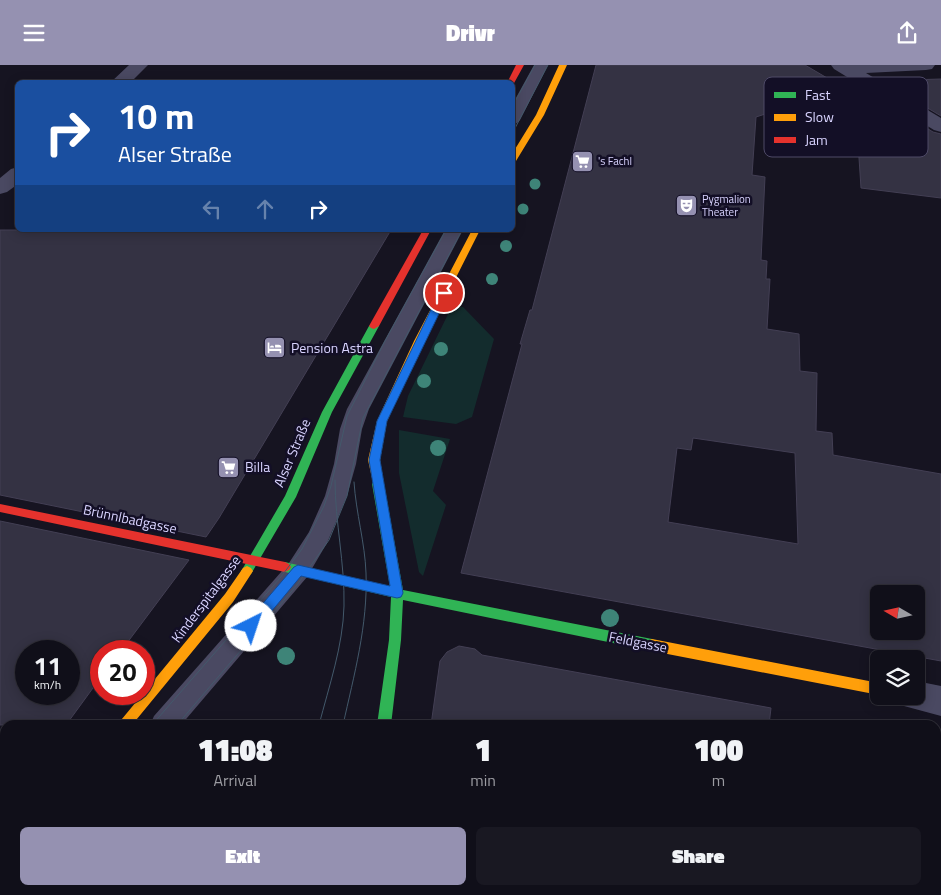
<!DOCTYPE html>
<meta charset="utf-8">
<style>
body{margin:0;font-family:"Titillium Web",sans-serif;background:#191822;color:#f1f3f6;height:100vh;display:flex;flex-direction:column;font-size:19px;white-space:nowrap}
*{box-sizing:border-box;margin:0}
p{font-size:16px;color:#9c9ca2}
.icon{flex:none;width:28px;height:28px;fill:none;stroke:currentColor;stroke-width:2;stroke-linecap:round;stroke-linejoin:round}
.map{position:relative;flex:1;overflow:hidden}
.sheet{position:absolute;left:0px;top:655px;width:941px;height:175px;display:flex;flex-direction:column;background:#100f19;border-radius:15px 15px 0 0;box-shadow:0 2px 12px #0003,0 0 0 1px #302f38}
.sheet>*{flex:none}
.guide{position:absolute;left:15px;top:15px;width:500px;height:152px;border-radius:8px;box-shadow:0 2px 12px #0003,0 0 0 1px #302f38;background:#1a4fa0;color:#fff;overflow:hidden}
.needle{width:32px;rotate:279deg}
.tools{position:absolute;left:870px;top:520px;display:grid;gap:10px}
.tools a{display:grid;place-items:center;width:55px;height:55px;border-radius:8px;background:#100f19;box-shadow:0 2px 12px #0003,0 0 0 1px #302f38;font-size:25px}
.speed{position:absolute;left:15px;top:575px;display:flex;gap:10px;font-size:25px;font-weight:700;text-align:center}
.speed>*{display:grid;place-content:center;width:65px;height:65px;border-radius:50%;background:#100f19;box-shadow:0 2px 12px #0003,0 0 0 1px #302f38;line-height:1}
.speed small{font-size:12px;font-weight:400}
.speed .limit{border:8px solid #d22;background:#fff;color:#111}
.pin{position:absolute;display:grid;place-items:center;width:42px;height:42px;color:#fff;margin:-21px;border:2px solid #fff;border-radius:50%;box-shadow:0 1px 5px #0007}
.me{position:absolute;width:55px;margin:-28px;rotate:41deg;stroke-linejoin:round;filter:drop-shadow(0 0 4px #0008)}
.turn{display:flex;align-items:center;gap:18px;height:105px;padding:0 20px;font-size:22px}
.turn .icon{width:65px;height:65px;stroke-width:2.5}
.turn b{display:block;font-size:35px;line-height:42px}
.lanes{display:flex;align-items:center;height:48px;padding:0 20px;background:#0003;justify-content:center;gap:25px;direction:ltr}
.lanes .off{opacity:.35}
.eta{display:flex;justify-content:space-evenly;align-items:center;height:85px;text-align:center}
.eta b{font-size:30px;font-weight:800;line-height:35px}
.button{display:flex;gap:10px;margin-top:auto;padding:10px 20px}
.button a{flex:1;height:58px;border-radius:8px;background:#9591b1;color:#fff;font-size:20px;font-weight:800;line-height:58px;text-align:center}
.button a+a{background:#191822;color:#f1f3f6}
header{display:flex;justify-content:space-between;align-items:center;height:65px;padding:0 20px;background:#9591b1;color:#fff;font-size:22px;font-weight:800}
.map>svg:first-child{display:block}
.green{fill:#132c2d}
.building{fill:#343243;stroke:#433f54;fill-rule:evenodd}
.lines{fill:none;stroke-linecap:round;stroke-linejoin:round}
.lane{fill:#4a4962;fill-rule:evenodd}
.street{fill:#4a4962;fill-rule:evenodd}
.fast{fill:#30b455;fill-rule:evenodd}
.slow{fill:#ff9f0a;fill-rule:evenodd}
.jam{fill:#e5322d;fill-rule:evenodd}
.tram{stroke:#43596b;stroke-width:1}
.tree{fill:#3e8478}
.route{fill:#1a73e8;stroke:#114b97}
.labels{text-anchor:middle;stroke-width:5;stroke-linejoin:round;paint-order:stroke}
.far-poi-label{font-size:11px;fill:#d9d4ff;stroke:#130f26;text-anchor:start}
.poi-label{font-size:14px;fill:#d9d4ff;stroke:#130f26;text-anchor:start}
.street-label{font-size:14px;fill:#d9d4ff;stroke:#130f26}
.key{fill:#130f26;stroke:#4e4a67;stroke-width:1}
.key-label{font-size:14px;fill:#d9d4ff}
</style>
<header><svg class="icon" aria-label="menu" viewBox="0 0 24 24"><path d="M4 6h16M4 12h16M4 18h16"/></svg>Drivr<svg class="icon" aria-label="share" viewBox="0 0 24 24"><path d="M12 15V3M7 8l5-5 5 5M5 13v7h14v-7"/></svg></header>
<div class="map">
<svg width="941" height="830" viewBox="0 0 941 830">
<rect width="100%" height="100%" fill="#161421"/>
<path class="green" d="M452,241L463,242L494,274L472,352L456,359L403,352L408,331Z
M399,365L450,374L433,426L446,440L423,511L419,507L418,502L399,408Z"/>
<path class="building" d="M596,0H805L885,47L890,40L933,67L941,69V133L861,123L858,78L855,76L853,67L814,46L800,44L790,41L756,52L752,110L765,112L761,195L767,196L766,214H770L767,264L799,269L800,306L817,308L816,366L832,368L833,390L941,409V596L461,508L522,279H520L530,245H532ZM693,373L795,388L798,479L668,457L677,383L691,385ZM879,529H916V566H879Z
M941,14V51L899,26L907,15Z
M0,165H391L219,453L206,472L0,430Z
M0,456L189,495L121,586H101V612L66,660H0ZM26,586H69V629H26Z
M459,581L475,584L482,590L771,643L769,660H431L440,596L447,587Z"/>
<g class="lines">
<path class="lane" d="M534,0H548L520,55L517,58L512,60V40Z
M445,165H463L369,344L362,364L356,399L347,431L327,478L307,512L181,660H150L154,651L289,498L309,467L325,431L334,399L340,364L347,344Z
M5,822V825H36L34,830H2Z"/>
<path class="street" d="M129,0H148L130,18H110Z
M831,0H935L932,4L926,5L866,8L941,53V67L934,65L834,4Z
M18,102V119L7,127L0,129V113L11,104Z
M916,616L941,621V651L904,641L900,631H916Z"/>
<path class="fast" d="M374,258L379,261L332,347L296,432L251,509L247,511L243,509L241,506L243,503L285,431L322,347L369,261Z
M378,415L382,416L384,419L403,525L652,574L657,576L658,580L657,584L652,586L403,535L401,575L391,660H377L389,575L391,532L285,507L281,505L279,502L281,499L285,497L390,522L372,419L374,416Z
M350,825H366L365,830H349Z"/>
<path class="slow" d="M559,0H567L544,50L516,96L512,98V89L536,50Z
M472,165H480L424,276L387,356L380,395L384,419L382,422H374L368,395L377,356L414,276Z
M247,501L251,503L253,506L233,537L132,660H117L225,529L243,503Z
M652,574L879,618V630L652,586L647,584L646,580L647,576Z
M5,790V808L0,811V793Z"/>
<path class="jam" d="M516,0H524L513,20L512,18H507Z
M423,165H431L379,261L374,264L371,263L369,261Z
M0,439L285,497L289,499L291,502L289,505L285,507L0,447Z"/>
<path class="tram" d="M512,42L535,0
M512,69L548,0
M152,660L280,513L302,484L324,441L331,421L347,351L385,276L446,165
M177,660L297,520L329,475L347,431L363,353L462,165
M319,660C329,621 343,581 344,541C345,499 335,457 335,415
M343,660C354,610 368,560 366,508C365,478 356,448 354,417
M3,830L7,825
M33,830L37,825
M280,830L281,825
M307,830L308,825"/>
</g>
<g class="tree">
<circle cx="535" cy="119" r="5.5"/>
<circle cx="523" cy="144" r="5.5"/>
<circle cx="506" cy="181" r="6"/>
<circle cx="492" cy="214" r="6"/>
<circle cx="441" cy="284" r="7"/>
<circle cx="424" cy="316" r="7"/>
<circle cx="438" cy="383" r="8"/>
<circle cx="610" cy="553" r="9"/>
<circle cx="286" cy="591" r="9"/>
</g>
<path class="route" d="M444,225L449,228L387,356L380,395L403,528L401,532L397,533L301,511L256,565L251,566L247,565L245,561L247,557L294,502L298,500L390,521L369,395L377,356L439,228Z"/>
<defs>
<symbol id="supermarket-square" viewBox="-11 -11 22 22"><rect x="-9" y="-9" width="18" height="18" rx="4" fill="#9591b1" stroke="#130f26"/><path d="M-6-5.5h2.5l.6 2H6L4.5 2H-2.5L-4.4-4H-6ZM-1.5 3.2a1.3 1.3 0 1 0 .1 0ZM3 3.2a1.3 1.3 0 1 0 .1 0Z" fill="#fff"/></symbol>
<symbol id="theatre-square" viewBox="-11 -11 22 22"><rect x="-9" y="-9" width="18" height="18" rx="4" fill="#9591b1" stroke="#130f26"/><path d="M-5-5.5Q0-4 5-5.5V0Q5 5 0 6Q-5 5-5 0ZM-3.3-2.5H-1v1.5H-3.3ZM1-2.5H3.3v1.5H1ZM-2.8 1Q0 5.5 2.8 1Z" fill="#fff"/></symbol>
<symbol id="hotel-square" viewBox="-11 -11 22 22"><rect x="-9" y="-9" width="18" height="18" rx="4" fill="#9591b1" stroke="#130f26"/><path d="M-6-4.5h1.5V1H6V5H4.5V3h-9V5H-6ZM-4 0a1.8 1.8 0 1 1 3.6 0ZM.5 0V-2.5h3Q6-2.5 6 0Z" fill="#fff"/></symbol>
</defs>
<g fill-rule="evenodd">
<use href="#supermarket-square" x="570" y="84" width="25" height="25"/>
<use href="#theatre-square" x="674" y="128" width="25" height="25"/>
<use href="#hotel-square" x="262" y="270" width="25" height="25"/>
<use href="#supermarket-square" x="216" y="390" width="25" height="25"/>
</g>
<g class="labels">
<g class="far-poi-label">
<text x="598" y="100">'s Fachl</text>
<text x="702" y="138">Pygmalion<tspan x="702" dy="13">Theater</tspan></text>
</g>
<g class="poi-label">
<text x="291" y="288">Pension Astra</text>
<text x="245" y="407">Billa</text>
</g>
<g class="street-label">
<text transform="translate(292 388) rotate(-67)" y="5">Alser Straße</text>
<text transform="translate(130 454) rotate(12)" y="5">Brünnlbadgasse</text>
<text transform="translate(206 534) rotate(-53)" y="5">Kinderspitalgasse</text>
<text transform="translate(638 577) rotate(11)" y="5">Feldgasse</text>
</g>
</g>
<rect x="764" y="12" width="164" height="80" rx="8" class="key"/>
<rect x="774" y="27" width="22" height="6" fill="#30b455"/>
<rect x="774" y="49" width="22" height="7" fill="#ff9f0a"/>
<rect x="774" y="72" width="22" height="6" fill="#e5322d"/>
<g class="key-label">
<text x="805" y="35">Fast</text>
<text x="805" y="57">Slow</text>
<text x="805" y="80">Jam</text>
</g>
</svg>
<div class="tools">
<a><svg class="needle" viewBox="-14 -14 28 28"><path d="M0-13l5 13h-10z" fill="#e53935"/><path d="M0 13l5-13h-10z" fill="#9c9ca2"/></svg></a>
<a><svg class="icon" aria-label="layers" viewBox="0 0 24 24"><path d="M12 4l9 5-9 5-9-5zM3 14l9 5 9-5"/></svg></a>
</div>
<div class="speed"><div>11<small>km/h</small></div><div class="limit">20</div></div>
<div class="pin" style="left:444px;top:228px;background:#d93025"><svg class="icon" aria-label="arrive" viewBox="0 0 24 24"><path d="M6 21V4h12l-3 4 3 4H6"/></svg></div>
<svg class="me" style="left:251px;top:561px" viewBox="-20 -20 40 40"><circle r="19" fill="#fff"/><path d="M0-13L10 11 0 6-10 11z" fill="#1a73e8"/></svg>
<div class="guide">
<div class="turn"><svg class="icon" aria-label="right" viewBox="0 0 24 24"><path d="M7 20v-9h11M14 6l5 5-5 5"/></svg><div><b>10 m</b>Alser Straße</div></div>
<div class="lanes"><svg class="icon off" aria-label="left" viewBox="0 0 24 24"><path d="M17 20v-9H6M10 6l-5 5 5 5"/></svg><svg class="icon off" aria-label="ahead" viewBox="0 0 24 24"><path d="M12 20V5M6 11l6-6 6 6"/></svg><svg class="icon" aria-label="right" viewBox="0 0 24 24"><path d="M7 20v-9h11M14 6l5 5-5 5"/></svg></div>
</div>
<section class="sheet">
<div class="eta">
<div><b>11:08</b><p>Arrival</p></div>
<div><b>1</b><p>min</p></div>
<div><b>100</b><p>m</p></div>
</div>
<div class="button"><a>Exit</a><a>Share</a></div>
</section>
</div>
